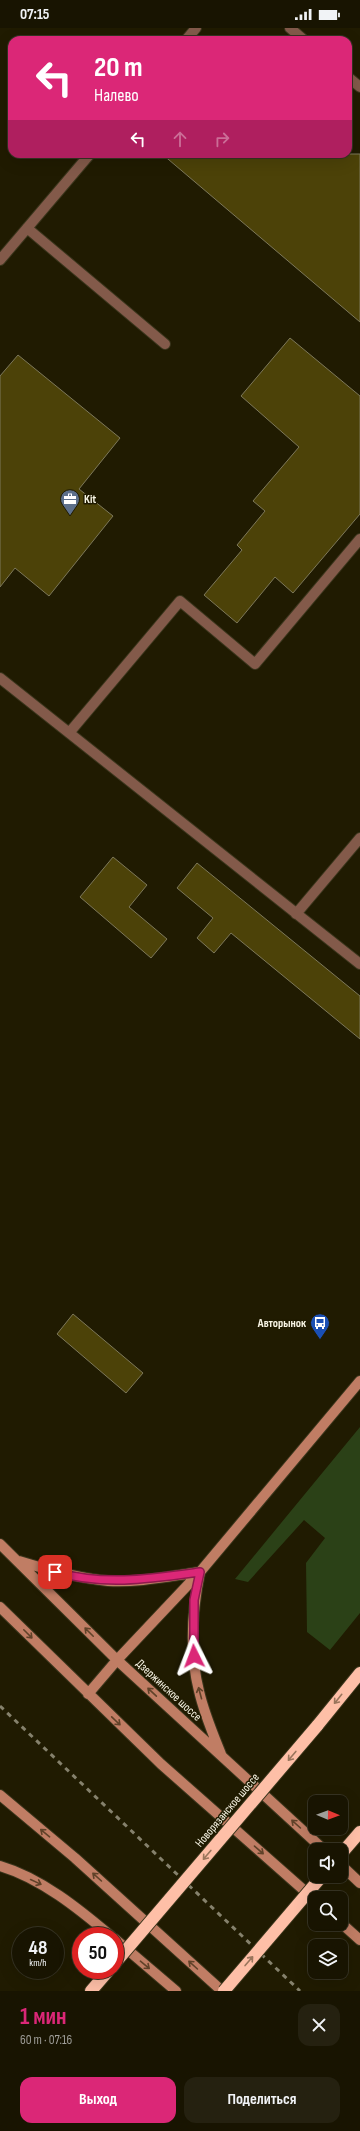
<!DOCTYPE html>
<html lang="ru">
<meta charset="utf-8">
<style>
body{margin:0;font-family:"Sofia Sans Condensed",sans-serif;background:#252110;color:#f1f3f6;height:100vh;display:flex;flex-direction:column;font-size:15px;white-space:nowrap}
*{box-sizing:border-box;margin:0}
p{font-size:13px;color:#9f9e99}
.icon{flex:none;width:22px;height:22px;fill:none;stroke:currentColor;stroke-width:2;stroke-linecap:round;stroke-linejoin:round}
.map{position:relative;height:1963px;overflow:hidden}
.details{display:flex;flex-direction:column;background:#181401;flex:1}
.details>*{flex:none}
.hud{position:absolute;left:8px;top:8px;width:344px;height:122px;border-radius:12px;box-shadow:0 4px 16px #0002,0 0 0 1px #363323;background:#db2777;color:#fff;overflow:hidden}
.needle{width:26px;rotate:91deg}
.controls{position:absolute;left:308px;top:1767px;display:grid;gap:8px}
.controls a{display:grid;place-items:center;width:40px;height:40px;border-radius:8px;background:#181401;box-shadow:0 4px 16px #0002,0 0 0 1px #363323;font-size:20px}
.speed{position:absolute;left:12px;top:1899px;display:flex;gap:8px;font-size:20px;font-weight:700;text-align:center}
.speed>*{display:grid;place-content:center;width:52px;height:52px;border-radius:50%;background:#181401;box-shadow:0 4px 16px #0002,0 0 0 1px #363323;line-height:1}
.speed small{font-size:10px;font-weight:400}
.speed .limit{border:6px solid #d22;background:#fff;color:#111}
.pin{position:absolute;display:grid;place-items:center;width:34px;height:34px;color:#fff;margin:-17px;border-radius:8px;box-shadow:0 2px 6px #0006}
.me{position:absolute;width:44px;margin:-22px;rotate:357deg;stroke-linejoin:round;filter:drop-shadow(0 0 3px #0008)}
.turn{display:flex;align-items:center;gap:14px;height:84px;padding:0 20px;font-size:18px}
.turn .icon{width:52px;height:52px;stroke-width:2.5}
.turn b{display:block;font-size:28px;line-height:34px}
.lanes{display:flex;align-items:center;height:38px;padding:0 20px;background:#0003;justify-content:center;gap:20px;direction:ltr}
.lanes .off{opacity:.35}
.round{display:grid;place-items:center;flex:none;width:42px;height:42px;border-radius:12px;background:#252110}
.headline{display:flex;align-items:center;justify-content:space-between;height:68px;padding:0 20px}
h1{font-size:24px;font-weight:700;line-height:30px;color:#db2777}
.action{display:flex;gap:8px;margin-top:auto;padding:8px 20px}
.action a{flex:1;height:46px;border-radius:12px;background:#db2777;color:#fff;font-size:16px;font-weight:700;line-height:46px;text-align:center}
.action a+a{background:#252110;color:#f1f3f6}
.status{display:flex;justify-content:space-between;align-items:center;height:28px;padding:0 20px;background:#181401;direction:ltr}
.status svg{height:11px;fill:currentColor}
.map>svg:first-child{display:block}
.green{fill:#2b4117}
.building{fill:#4c4208;stroke:#7d785a}
.lines{fill:none;stroke-linecap:round;stroke-linejoin:round}
.lane-casing{stroke:#3a351c;stroke-width:12}
.secondary-casing{stroke:#3a351c;stroke-width:12}
.highway-casing{stroke:#3a351c;stroke-width:14}
.lane{stroke:#835a4a;stroke-width:10}
.secondary{stroke:#c07d64;stroke-width:10}
.highway{stroke:#febfa7;stroke-width:12}
.rail{stroke:#85816c;stroke-width:3;stroke-dasharray:5 5;stroke-linecap:butt}
.highway-bridge-casing{stroke:#3a351c;stroke-width:14;stroke-linecap:butt}
.highway-bridge{stroke:#febfa7;stroke-width:12}
.oneway{stroke:#604229}
.oneway2{stroke:#9a755c}
.route-casing{stroke:#8e194d;stroke-width:10}
.route{stroke:#db2777;stroke-width:7}
.labels{text-anchor:middle;stroke-width:3;stroke-linejoin:round;paint-order:stroke}
.poi-label{font-size:12px;font-weight:bold;fill:#f8f5e5;stroke:#201b01;text-anchor:start}
.street-label{font-size:12px;fill:#f8f5e5;stroke:#201b01}
</style>
<div class="status"><b>07:15</b><svg viewBox="0 0 49 12"><path d="M0 12V9h3v3zM5 12V6h3v6zM10 12V3h3v9zM15 12V0h3v12zM26 1h20v11H26zM47 4h2v5h-2z"/></svg></div>
<div class="map">
<svg width="360" height="1963" viewBox="0 0 360 1963">
<rect width="100%" height="100%" fill="#201b01"/>
<path class="green" d="M360,1399V1585L330,1622L307,1604L306,1535L325,1510L304,1492L248,1554L235,1551Z"/>
<path class="building" d="M162,126H360V294Z
M290,310L360,368V486L293,565L275,549L237,595L204,567L242,522L237,517L265,483L253,473L299,419L241,368Z
M18,327L120,410L79,461L113,488L49,568L15,540L0,559V348Z
M113,829L147,857L129,879L167,911L151,930L80,869Z
M197,835L360,968V1011L231,905L214,925L197,910L213,890L177,860Z
M73,1286L143,1345L126,1365L57,1306Z"/>
<g class="lines">
<defs>
<path id="lane" d="M290,0L304,12
M186,12L196,0
M348,49L360,59
M27,200L165,316
M0,232L90,126
M0,650L360,936
M69,705L180,573L255,636L360,511
M296,886L360,810"/>
<path id="secondary" d="M0,1516L117,1632L324,1822
M19,1533C48,1542 78,1550 108,1553C138,1555 170,1548 200,1544
M200,1544C192,1583 189,1624 199,1663C204,1685 213,1706 221,1726
M0,1579L161,1736L315,1872
M88,1666L117,1632L200,1544L360,1353
M0,1767L75,1830L222,1963
M341,1837L360,1855
M0,1838C41,1850 79,1881 111,1908
M341,1895L360,1912
M115,1911L176,1963"/>
<path id="highway" d="M317,1698L360,1645
M341,1826L360,1804
M91,1963L109,1942"/>
</defs>
<use href="#lane" class="lane-casing"/>
<use href="#secondary" class="secondary-casing"/>
<use href="#highway" class="highway-casing"/>
<use href="#lane" class="lane"/>
<use href="#secondary" class="secondary"/>
<use href="#highway" class="highway"/>
<path class="rail" d="M0,1678L300,1963"/>
<defs>
<path id="highway-bridge" d="M115,1935L317,1698
M224,1963L322,1848"/>
</defs>
<use href="#highway-bridge" class="highway-bridge-casing"/>
<use href="#highway-bridge" class="highway-bridge"/>
</g>
<defs><path id="oneway-shaft" d="M-6 0H5M1.5-3L5.5 0L1.5 3" fill="none" stroke-width="1.6" stroke-linecap="round" stroke-linejoin="round"/></defs>
<g class="oneway">
<use href="#oneway-shaft" transform="translate(89 1604) rotate(-135)"/>
<use href="#oneway-shaft" transform="translate(28 1606) rotate(45)"/>
<use href="#oneway-shaft" transform="translate(152 1664) rotate(-137)"/>
<use href="#oneway-shaft" transform="translate(200 1665) rotate(-105)"/>
<use href="#oneway-shaft" transform="translate(116 1693) rotate(44)"/>
<use href="#oneway-shaft" transform="translate(296 1796) rotate(-138)"/>
<use href="#oneway-shaft" transform="translate(45 1805) rotate(-140)"/>
<use href="#oneway-shaft" transform="translate(259 1822) rotate(41)"/>
<use href="#oneway-shaft" transform="translate(97 1849) rotate(-138)"/>
<use href="#oneway-shaft" transform="translate(36 1854) rotate(25)"/>
<use href="#oneway-shaft" transform="translate(145 1937) rotate(40)"/>
<use href="#oneway-shaft" transform="translate(193 1937) rotate(-138)"/>
</g>
<g class="oneway2">
<use href="#oneway-shaft" transform="translate(338 1671) rotate(129)"/>
<use href="#oneway-shaft" transform="translate(292 1728) rotate(130)"/>
<use href="#oneway-shaft" transform="translate(207 1827) rotate(130)"/>
<use href="#oneway-shaft" transform="translate(249 1933) rotate(-49)"/>
</g>
<g class="lines">
<defs>
<path id="route" d="M55,1544C105,1558 149,1551 200,1544L194,1572V1628"/>
</defs>
<use href="#route" class="route-casing"/>
<use href="#route" class="route"/>
</g>
<defs>
<symbol id="office-pin" viewBox="-11 -11 22 30"><path d="M0 17L-7.5 6A9.5 9.5 0 1 1 7.5 6Z" fill="#5c6f8a" stroke="#201b01"/><path d="M-6-3h4V-5.5h4V-3h4V5H-6ZM-1-4.5V-3h2v-1.5ZM-6 0V1H6V0Z" fill="#fff"/></symbol>
<symbol id="bus-pin" viewBox="-11 -11 22 30"><path d="M0 17L-7.5 6A9.5 9.5 0 1 1 7.5 6Z" fill="#1a4fb4" stroke="#201b01"/><path d="M-5-6H5V4H4V6H2V4H-2V6H-4V4H-5ZM-3.5-4V0h7V-4ZM-3.5 1.2v1.5H-2V1.2ZM2 1.2v1.5H3.5V1.2Z" fill="#fff"/></symbol>
</defs>
<g fill-rule="evenodd">
<use href="#office-pin" x="59" y="460" width="22" height="30"/>
<use href="#bus-pin" x="309" y="1284" width="22" height="30"/>
</g>
<g class="labels">
<g class="poi-label">
<text x="84" y="475">Kit</text>
<text x="306" y="1299" text-anchor="end">Авторынок</text>
</g>
<g class="street-label">
<text transform="translate(169 1662) rotate(43)" y="4">Дзержинское шоссе</text>
<text transform="translate(227 1782) rotate(-50)" y="4">Новорязанское шоссе</text>
</g>
</g>
</svg>
<div class="controls">
<a><svg class="needle" viewBox="-14 -14 28 28"><path d="M0-13l5 13h-10z" fill="#e53935"/><path d="M0 13l5-13h-10z" fill="#9f9e99"/></svg></a>
<a><svg class="icon" aria-label="sound" viewBox="0 0 24 24"><path d="M4 9h4l5-4v14l-5-4H4zM17 9q2 3 0 6"/></svg></a>
<a><svg class="icon" aria-label="search" viewBox="0 0 24 24"><circle cx="10" cy="10" r="6"/><path d="M15 15l6 6"/></svg></a>
<a><svg class="icon" aria-label="layers" viewBox="0 0 24 24"><path d="M12 4l9 5-9 5-9-5zM3 14l9 5 9-5"/></svg></a>
</div>
<div class="speed"><div>48<small>km/h</small></div><div class="limit">50</div></div>
<div class="pin" style="left:55px;top:1544px;background:#d93025"><svg class="icon" aria-label="arrive" viewBox="0 0 24 24"><path d="M6 21V4h12l-3 4 3 4H6"/></svg></div>
<svg class="me" style="left:194px;top:1628px" viewBox="-20 -20 40 40"><path d="M0-17L14 15 0 8-14 15z" fill="#db2777" stroke="#fff" stroke-width="4"/></svg>
<div class="hud">
<div class="turn"><svg class="icon" aria-label="left" viewBox="0 0 24 24"><path d="M17 20v-9H6M10 6l-5 5 5 5"/></svg><div><b>20 m</b>Налево</div></div>
<div class="lanes"><svg class="icon" aria-label="left" viewBox="0 0 24 24"><path d="M17 20v-9H6M10 6l-5 5 5 5"/></svg><svg class="icon off" aria-label="ahead" viewBox="0 0 24 24"><path d="M12 20V5M6 11l6-6 6 6"/></svg><svg class="icon off" aria-label="right" viewBox="0 0 24 24"><path d="M7 20v-9h11M14 6l5 5-5 5"/></svg></div>
</div>
</div>
<section class="details">
<div class="headline"><div><h1>1 мин</h1><p>60 m · 07:16</p></div><a class="round"><svg class="icon" aria-label="close" viewBox="0 0 24 24"><path d="M6 6l12 12M18 6L6 18"/></svg></a></div>
<div class="action"><a>Выход</a><a>Поделиться</a></div>
</section>
